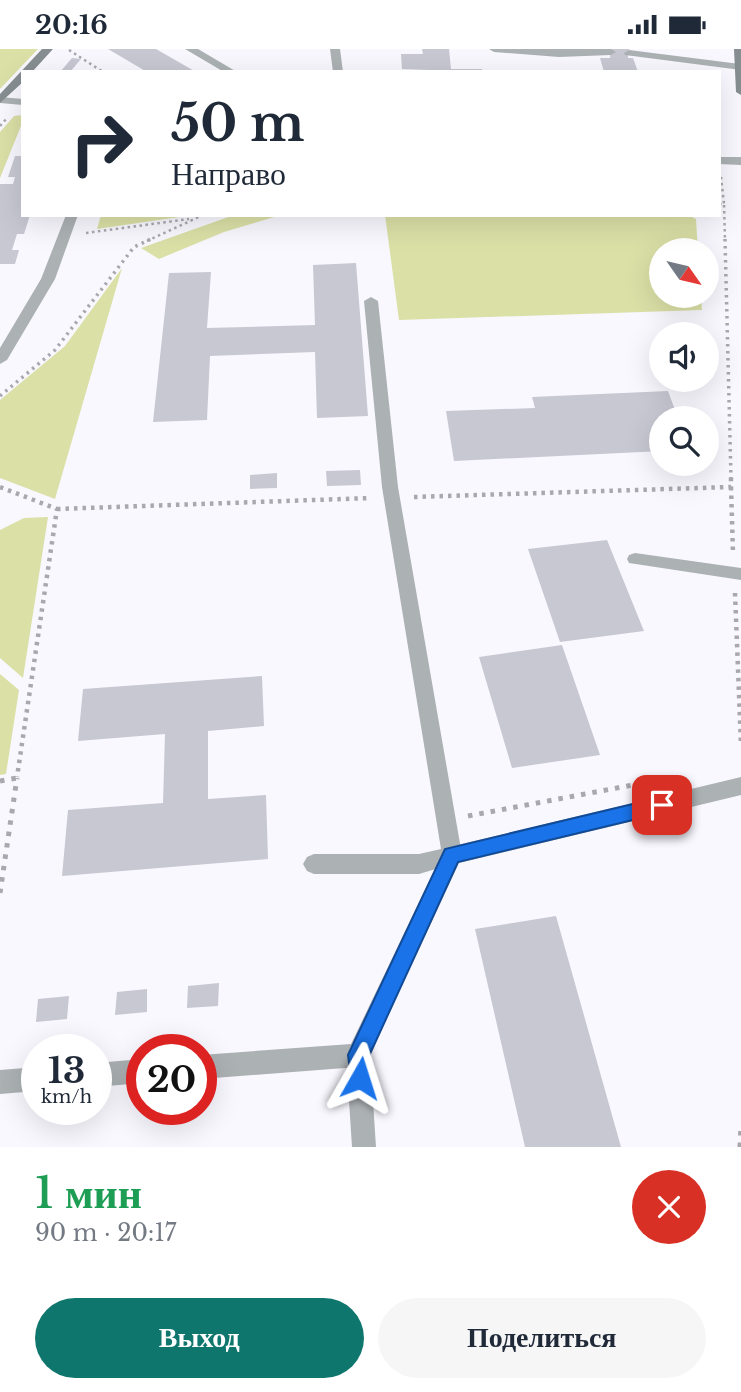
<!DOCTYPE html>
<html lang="ru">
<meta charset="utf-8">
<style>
body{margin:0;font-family:"Libre Baskerville",serif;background:#f6f6f7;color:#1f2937;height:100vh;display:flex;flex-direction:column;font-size:26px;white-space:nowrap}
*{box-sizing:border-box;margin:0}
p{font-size:23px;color:#747a83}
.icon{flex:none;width:38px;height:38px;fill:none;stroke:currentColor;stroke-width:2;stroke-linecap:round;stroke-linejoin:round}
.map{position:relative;height:1098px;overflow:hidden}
.sheet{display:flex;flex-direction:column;background:#fff;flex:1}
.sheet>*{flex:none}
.banner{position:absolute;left:21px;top:21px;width:700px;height:147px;border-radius:0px;box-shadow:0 7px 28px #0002;background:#fff;color:#1f2937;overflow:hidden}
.needle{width:46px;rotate:124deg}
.tools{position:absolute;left:649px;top:189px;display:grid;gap:14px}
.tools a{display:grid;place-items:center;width:70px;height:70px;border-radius:50%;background:#fff;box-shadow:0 7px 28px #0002;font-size:35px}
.speed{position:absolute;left:21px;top:985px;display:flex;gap:14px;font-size:35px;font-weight:700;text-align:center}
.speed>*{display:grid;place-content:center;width:91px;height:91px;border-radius:50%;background:#fff;box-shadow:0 7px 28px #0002;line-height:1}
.speed small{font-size:18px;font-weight:400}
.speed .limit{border:10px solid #d22;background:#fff;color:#111}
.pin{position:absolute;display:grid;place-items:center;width:60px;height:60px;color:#fff;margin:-30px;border-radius:14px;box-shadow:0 4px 10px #0006}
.me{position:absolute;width:77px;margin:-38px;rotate:6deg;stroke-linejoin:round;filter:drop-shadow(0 0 5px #0008)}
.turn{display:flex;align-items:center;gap:24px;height:147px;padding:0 35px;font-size:32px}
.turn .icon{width:91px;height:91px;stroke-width:2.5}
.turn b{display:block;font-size:49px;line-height:60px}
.round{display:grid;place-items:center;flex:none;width:74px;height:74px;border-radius:37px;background:#f6f6f7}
.headline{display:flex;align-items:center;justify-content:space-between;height:119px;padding:0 35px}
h1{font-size:42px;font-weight:600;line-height:52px;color:#1e9e55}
.cta{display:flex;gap:14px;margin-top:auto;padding:14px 35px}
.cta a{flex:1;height:80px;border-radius:42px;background:#0f766e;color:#fff;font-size:28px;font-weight:600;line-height:80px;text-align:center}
.cta a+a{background:#f6f6f7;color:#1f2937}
.status{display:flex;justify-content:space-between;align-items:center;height:49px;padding:0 35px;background:#fff;direction:ltr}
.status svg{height:19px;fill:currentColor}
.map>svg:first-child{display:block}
.green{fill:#dbe0a7}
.building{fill:#c8c8d3}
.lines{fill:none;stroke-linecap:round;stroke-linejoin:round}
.path-far3{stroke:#a9a8ae;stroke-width:2.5;stroke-dasharray:2.5 3.5;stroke-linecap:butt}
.path-far2{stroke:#a9a8ae;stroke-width:3.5;stroke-dasharray:2.5 4.5;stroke-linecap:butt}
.path-far1{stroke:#a9a8ae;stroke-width:4.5;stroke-dasharray:3.5 5;stroke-linecap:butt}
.path{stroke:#a9a8ae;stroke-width:5;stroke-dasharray:4.5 7;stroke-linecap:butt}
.service{fill:#acb1b4;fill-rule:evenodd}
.minor{fill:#acb1b4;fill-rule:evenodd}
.secondary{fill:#878e92;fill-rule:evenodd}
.route{fill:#1a73e8;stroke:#114b97;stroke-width:2}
</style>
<div class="status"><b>20:16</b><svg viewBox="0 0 49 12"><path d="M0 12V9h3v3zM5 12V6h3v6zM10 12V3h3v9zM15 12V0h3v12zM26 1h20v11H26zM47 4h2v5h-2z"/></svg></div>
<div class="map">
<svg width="741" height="1098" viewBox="0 0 741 1098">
<rect width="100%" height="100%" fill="#f9f8ff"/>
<path class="green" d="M0,0H38L0,40Z
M23,66V72L0,129V83L14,67Z
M101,166H193L97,180Z
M234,166H281L224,183L159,210L141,199Z
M385,166H688L696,170L698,201H662V247H701L702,261L399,271Z
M122,219L55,450L0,429V351L65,297Z
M48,468L23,629L0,609V481L24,469Z
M0,625L19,641L6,725L0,726Z"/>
<path class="building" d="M108,0H156L196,23H147Z
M422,0H449L451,20H482V23L402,20L401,5H423Z
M611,0H629L628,9H633L638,23H604L600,9H610Z
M72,9L81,10L70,23H60Z
M15,107H23V166H30L24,185H17L12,201H19L15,215H0V135H13L15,128H8Z
M356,214L368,367L317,369L315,303L210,307L207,371L153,373L169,224L211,223L207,279L315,276L313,216Z
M668,342L678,369H662V402L454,412L446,362L535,359L532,348Z
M360,421L361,436L327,437L326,422Z
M277,424V439L250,440V426Z
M607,491L644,582L560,593L528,500Z
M562,596L600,706L512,719L479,608Z
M262,627L264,677L208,682V750L266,746L268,810L62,827L68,761L163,754L165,685L78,692L83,640Z
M556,867L621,1098H525L475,880Z
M219,934L218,957L187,959L188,937Z
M147,940V963L115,966L117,943Z
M69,947L67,970L36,973L38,950Z"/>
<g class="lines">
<path class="path-far3" d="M69,1L103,23
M0,77L8,68
M721,128L724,155
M719,155H724L725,192
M86,184L189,170
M147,192L203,166"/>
<path class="path-far2" d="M725,190L731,430
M0,347L55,301L134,198L151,190"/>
<path class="path-far1" d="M0,438L57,460L17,728
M731,438L733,504
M414,448L731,438V428
M57,460L371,449
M735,544L741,696"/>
<path class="path" d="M0,732L17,729V726
M468,767L638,735
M0,844L17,729
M740,1098L741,1075"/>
<path class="service" d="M185,0H198L237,23H224Z
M330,0H340L343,23H333Z
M489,0H611L616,3L611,6L559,8L494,3Z
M629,1L740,15L741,21L625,6L624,4Z
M0,48L23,50V56L0,54Z
M719,108H741V116L719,115Z
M66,166H78L55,230L7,311L0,315V299L41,230Z
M371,248L378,252L398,438L462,806L459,813L419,825H314L307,822L303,815L307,808L314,805H419L441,800L382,438L364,252Z
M635,504L741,519V531L629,514L627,510L629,506Z
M358,994L366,998L370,1006L376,1098H352L346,1006L350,998Z"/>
<path class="minor" d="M741,728V746L459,814L366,1014L358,1018L201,1030V1006L351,995L445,799Z
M142,1010V1034L96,1038V1014Z
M37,1018V1042L0,1045V1021Z"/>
<path class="secondary" d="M42,0H53L32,23H23V33L0,54V45Z
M734,0H741V46L736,43Z"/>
</g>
<path class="route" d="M662,748L669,750L671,756L669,761L662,764L458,813L369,1007L371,1029L368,1037L360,1040L352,1037L348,1006L445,800Z"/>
</svg>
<div class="tools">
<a><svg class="needle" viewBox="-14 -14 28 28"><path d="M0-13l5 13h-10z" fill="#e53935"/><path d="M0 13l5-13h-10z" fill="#747a83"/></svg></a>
<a><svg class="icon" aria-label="sound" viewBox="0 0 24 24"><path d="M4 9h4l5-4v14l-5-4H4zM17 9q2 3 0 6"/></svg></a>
<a><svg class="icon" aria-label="search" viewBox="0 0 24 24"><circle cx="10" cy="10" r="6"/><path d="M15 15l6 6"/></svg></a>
</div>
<div class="speed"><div>13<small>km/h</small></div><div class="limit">20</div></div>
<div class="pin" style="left:662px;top:756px;background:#d93025"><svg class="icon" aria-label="arrive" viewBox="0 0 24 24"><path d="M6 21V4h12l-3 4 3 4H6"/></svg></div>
<svg class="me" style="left:360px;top:1029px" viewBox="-20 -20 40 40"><path d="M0-17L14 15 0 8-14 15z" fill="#1a73e8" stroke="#fff" stroke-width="4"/></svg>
<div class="banner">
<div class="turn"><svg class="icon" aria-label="right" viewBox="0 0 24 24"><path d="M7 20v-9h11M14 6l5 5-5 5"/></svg><div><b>50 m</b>Направо</div></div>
</div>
</div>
<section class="sheet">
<div class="headline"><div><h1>1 мин</h1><p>90 m · 20:17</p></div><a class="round" style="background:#d93025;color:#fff"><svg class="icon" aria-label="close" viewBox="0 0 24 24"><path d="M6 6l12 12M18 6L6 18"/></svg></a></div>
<div class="cta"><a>Выход</a><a>Поделиться</a></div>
</section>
